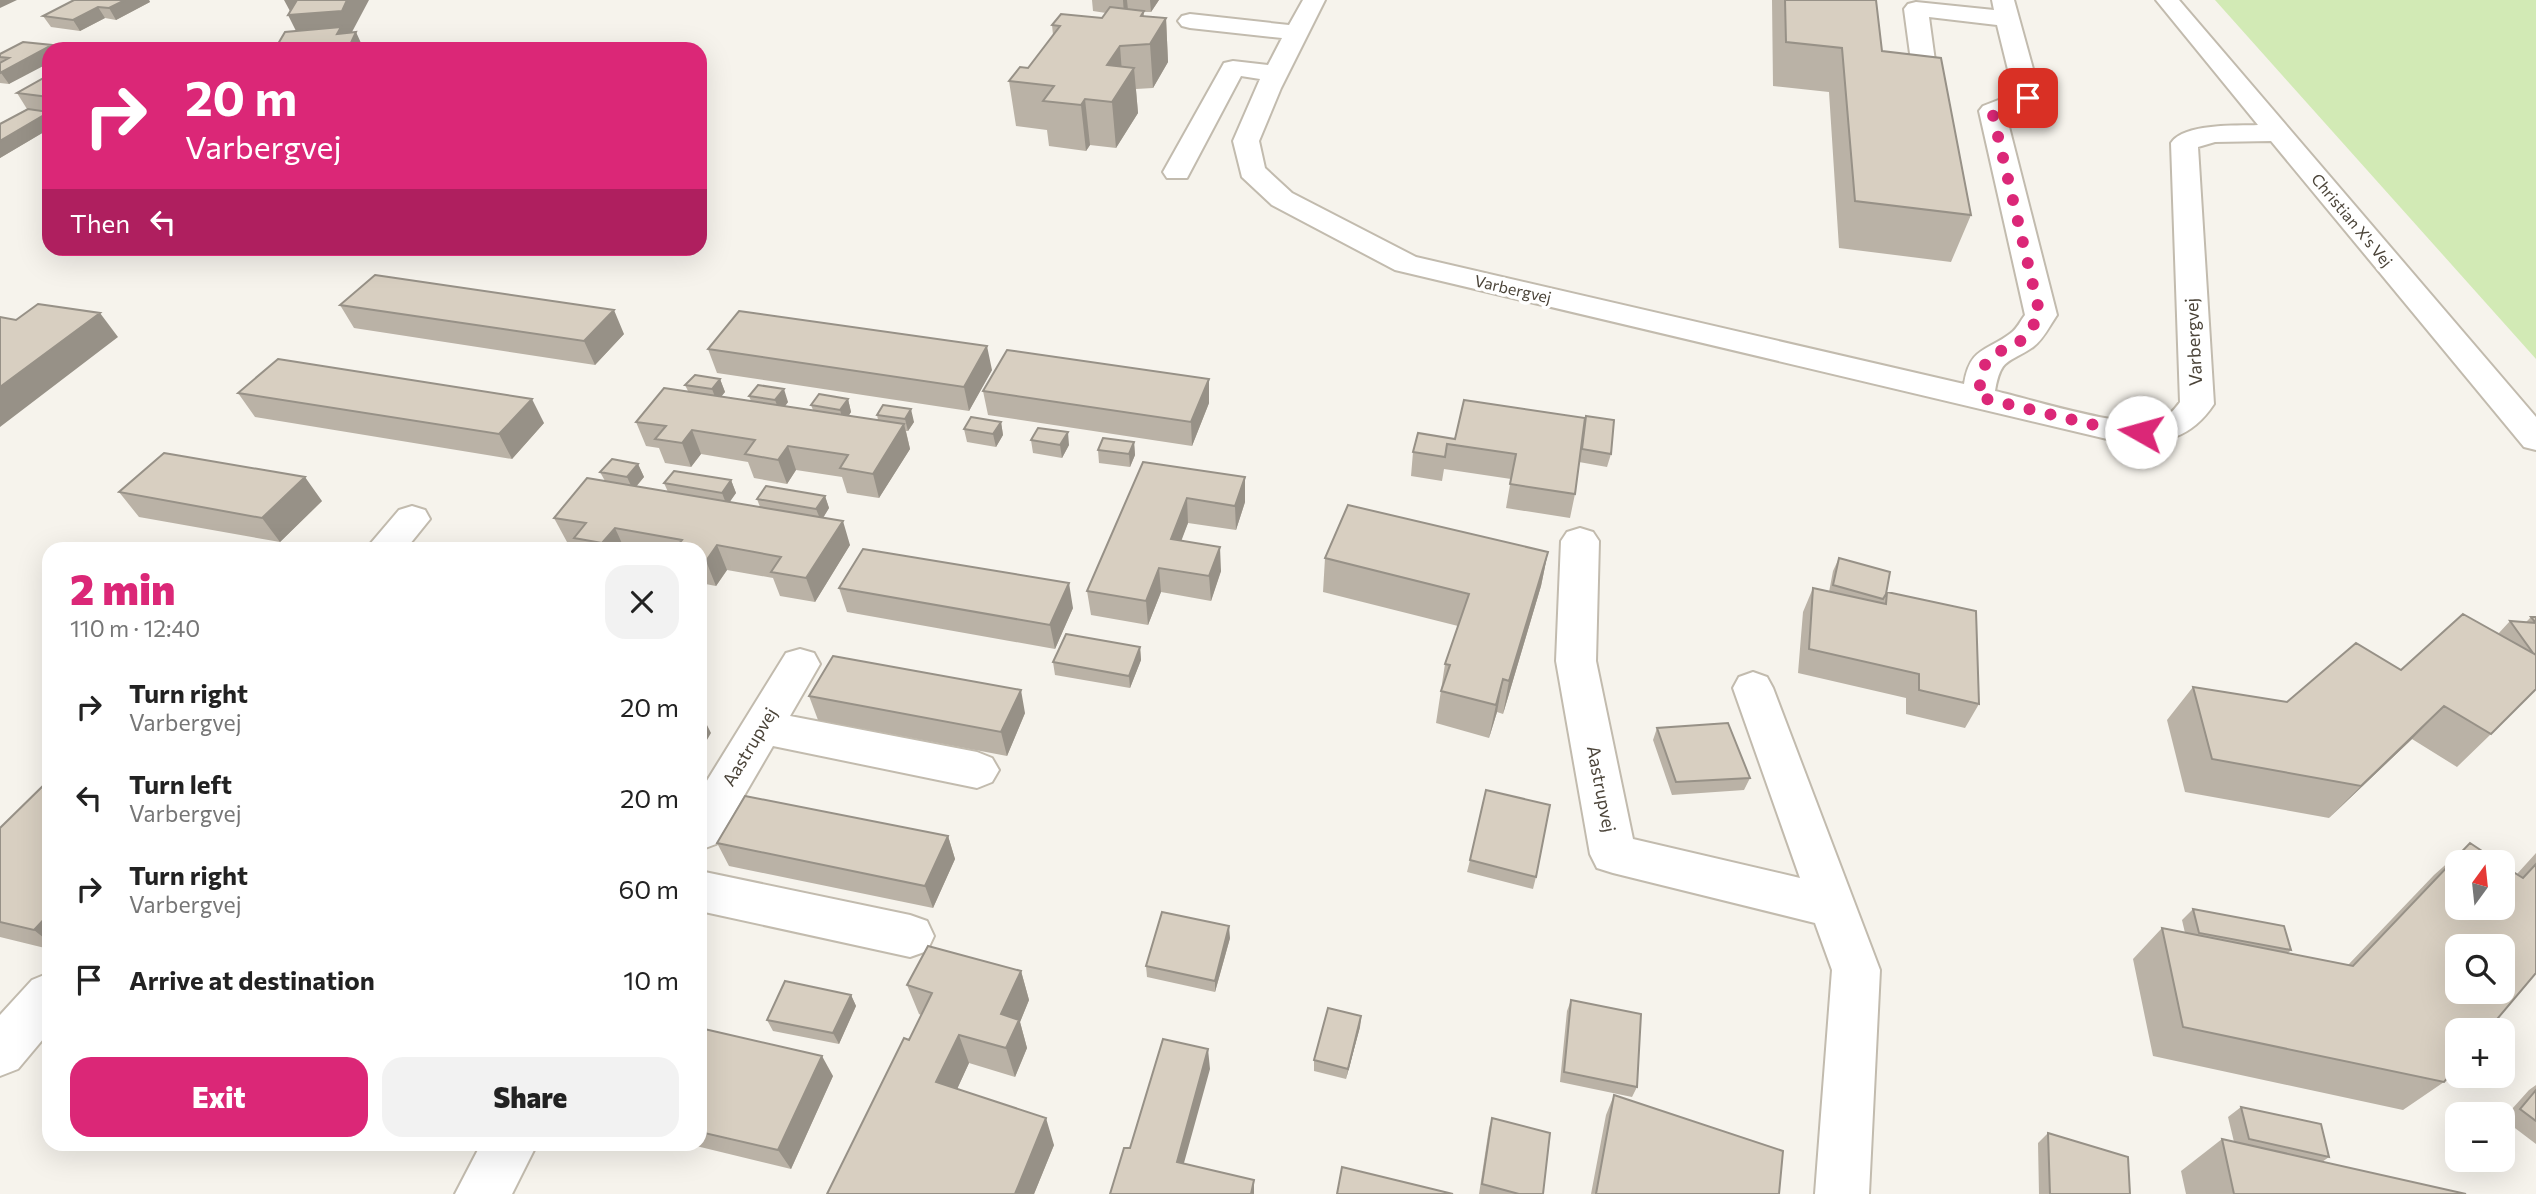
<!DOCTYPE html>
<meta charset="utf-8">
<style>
body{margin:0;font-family:Commissioner,sans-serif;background:#f2f2f2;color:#222;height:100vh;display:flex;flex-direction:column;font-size:26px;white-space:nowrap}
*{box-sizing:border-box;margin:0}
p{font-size:23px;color:#767676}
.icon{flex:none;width:38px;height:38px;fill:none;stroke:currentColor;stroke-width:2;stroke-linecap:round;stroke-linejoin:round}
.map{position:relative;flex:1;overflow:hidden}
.drawer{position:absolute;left:42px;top:542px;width:665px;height:609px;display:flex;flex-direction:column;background:#fff;border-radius:21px;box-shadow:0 7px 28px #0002}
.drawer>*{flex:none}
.guide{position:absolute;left:42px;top:42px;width:665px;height:214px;border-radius:21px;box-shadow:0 7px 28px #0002;background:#db2777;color:#fff;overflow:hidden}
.needle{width:46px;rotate:15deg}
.controls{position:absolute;left:2445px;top:850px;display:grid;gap:14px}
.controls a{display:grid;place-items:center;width:70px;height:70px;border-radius:14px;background:#fff;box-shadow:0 7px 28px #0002;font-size:35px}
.pin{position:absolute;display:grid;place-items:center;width:60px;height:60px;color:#fff;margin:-30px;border-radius:14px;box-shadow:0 4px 10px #0006}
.me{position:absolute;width:77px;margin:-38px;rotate:277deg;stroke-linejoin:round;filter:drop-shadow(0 0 5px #0008)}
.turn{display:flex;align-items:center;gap:24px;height:147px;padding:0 28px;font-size:32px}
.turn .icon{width:91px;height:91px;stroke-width:2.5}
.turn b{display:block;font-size:49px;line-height:60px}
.then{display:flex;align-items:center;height:66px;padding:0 28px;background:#0003;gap:14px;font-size:26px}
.round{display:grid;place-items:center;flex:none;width:74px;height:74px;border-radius:21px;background:#f2f2f2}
.overview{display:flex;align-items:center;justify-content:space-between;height:119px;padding:0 28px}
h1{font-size:42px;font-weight:800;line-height:52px;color:#db2777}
.cta{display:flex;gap:14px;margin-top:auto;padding:14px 28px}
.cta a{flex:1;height:80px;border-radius:21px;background:#db2777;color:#fff;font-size:28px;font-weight:800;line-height:80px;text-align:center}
.cta a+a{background:#f2f2f2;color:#222}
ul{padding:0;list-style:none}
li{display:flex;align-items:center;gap:21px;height:91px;padding:0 28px}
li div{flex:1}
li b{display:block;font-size:26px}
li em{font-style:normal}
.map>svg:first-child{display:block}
.green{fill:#d2eab5}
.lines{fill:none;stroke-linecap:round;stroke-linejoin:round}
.minor-casing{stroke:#c2bbae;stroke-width:4}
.minor{fill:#fff;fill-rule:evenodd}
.wall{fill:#bab2a6}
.shaded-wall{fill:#979187}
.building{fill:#d8cfc1;stroke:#979187;stroke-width:2;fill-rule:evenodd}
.route{stroke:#db2777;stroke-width:12;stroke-dasharray:0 21.6}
.labels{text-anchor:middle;stroke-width:7;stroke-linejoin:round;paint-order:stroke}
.far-street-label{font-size:16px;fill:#4b4439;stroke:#fff}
.street-label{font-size:18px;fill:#4b4439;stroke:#fff}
</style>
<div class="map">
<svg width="2536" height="1194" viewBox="0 0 2536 1194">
<rect width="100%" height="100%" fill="#f6f3ec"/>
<path class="green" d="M2215,0H2536V359Z"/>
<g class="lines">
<defs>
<path id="minor" d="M1303,0H1325L1281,88L1259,141L1265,168L1292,193L1416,257L1964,384C1970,347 1986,352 2011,333C2017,329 2021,320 2025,315L1979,111L1983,106L2014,94L1997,25L1929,17L1935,61L1932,66H1914L1911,61L1904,9L1908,4L1916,2L1994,10L1992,0H2014L2041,98L2037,103L2006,115L2057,315C2050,325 2043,340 2033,347C2008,364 2001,357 1995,391C2030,399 2130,431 2160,420C2168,417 2175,409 2180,402L2171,143C2184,123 2236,126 2258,125L2156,0H2179L2536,417V450L2524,447L2271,141L2215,142L2198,147L2214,404C2191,439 2164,443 2124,443L1395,270L1272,205L1242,177L1233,141L1260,79L1241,76L1187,178H1167L1163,172L1224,63L1233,61L1268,65L1282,38L1190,28L1182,26L1178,21L1182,16L1190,14L1289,25Z
M412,506L425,510L430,519L405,550H365L399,510Z
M1580,528L1593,532L1599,541L1596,661L1633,839L1800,878L1733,688L1739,677L1753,672L1767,677L1773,688L1880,970L1869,1194H1815L1832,970L1815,923L1613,873L1597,868L1590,854L1556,661L1561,541L1567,532Z
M800,649L814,653L820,664L790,716L977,752L992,758L999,770L992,782L977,788L773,746L716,844L700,850V792L786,653Z
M700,871L910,915L927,921L934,936L927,951L910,957L700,911Z
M49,973V1032L18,1069L0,1076V1015L32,980Z
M481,1144H537L512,1194H455Z"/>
</defs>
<use href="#minor" class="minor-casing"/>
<use href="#minor" class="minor"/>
</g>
<path class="wall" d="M74,0H149L150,2L116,20L105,18L80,31L51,27L43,16Z
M1092,0H1159L1151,12H1144V16L1166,18L1168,62L1153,88L1136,89L1138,113L1116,148L1090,145L1086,151L1049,146L1047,130L1016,126L1009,81L1028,68L1053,35L1052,25L1102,18L1106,13L1093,11Z
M1772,0H1876L1882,51L1971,215L1951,262L1839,248L1829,92L1773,86Z
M52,45L55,49H49L9,84L0,83V54Z
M49,75V129L0,158V124L27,109L17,93Z
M340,305L624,334L595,365L354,328Z
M708,349L992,370L969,411L717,373Z
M720,379L725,392L721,396L751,401L749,396L788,402L785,406L813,410L811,405L848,399L851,412L848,416L878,420L877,415L883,405L914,422L908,431H906L910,449L879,498L847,493L842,477L796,470L787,484L754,478L748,462L701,454L691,467L665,463L659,448L646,446L636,422L688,391L685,385Z
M1209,379V403L1192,446L988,415L983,391Z
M238,393L544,423L512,459L255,417Z
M1586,416L1611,454L1607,467L1579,462L1575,494L1570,518L1506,508L1511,479L1444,469L1442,481L1411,476L1413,452L1455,439L1584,428Z
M1001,422L1003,435L996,447L967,442L964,429Z
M1031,440L1069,445L1062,458L1033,453Z
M1134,442L1135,455L1130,467L1099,463L1098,450Z
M1143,462L1245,502L1236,530L1188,523L1181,540L1221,571L1211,601L1161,592L1148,625L1091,615L1087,591Z
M638,464L644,477L636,487L668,492L664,483L731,480L736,493L729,502L760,507L757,499L825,496L829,508L823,518L850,545L815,602L780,596L773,578L727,570L716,586L700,583V550H581L578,544L567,542L554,518L605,481L600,472Z
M119,492L322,501L280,542L139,517Z
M1548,552L1541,586L1503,714L1497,712L1489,738L1436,723L1445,664L1458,626L1323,592L1325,558Z
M1839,558L1886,594L1979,704L1965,728L1906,714V698L1798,673L1803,612L1813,588L1829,592L1833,571Z
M839,588L1073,608L1055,649L847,612Z
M2531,617H2536V689L2491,734L2457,767L2412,739L2329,818L2185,792L2167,720L2193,687L2287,702L2401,670L2498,634L2510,621L2526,622Z
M1140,647L1141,660L1130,688L1055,675L1053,662Z
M809,696L1025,713L1007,756L818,720Z
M1657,728L1750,778L1744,790L1672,795L1653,740Z
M49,780V949L0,937V828Z
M948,836L955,859L933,908L729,866L717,843Z
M2470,843L2517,874L2536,853V973L2444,1082L2403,1110L2153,1056L2133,959L2162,928L2185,933L2182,920L2193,909L2291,950L2288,953L2348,965L2434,875Z
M1470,860L1536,877L1533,889L1467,872Z
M1230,938L1215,992L1147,977L1146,966Z
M1021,971L1029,1000L1020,1022L1027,1048L1015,1077L969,1063L957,1089L1054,1145L1034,1194H827L909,1040L921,1015L919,1014L907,985Z
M851,995L856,1006L839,1044L773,1031L767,1020Z
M1571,1000L1637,1087L1632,1097L1560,1082L1567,1011Z
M1361,1016L1360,1027L1346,1079L1314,1071V1060Z
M700,1028L833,1076L791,1169L688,1144H700Z
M2536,1085V1144L2503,1119L2529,1090Z
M1614,1095L1779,1194H1591L1606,1115Z
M2241,1107L2329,1157L2322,1162L2466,1194H2186L2181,1171L2222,1139L2234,1142L2228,1117Z
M1492,1118L1543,1194H1479L1489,1128Z
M2048,1133L2130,1194H2039L2038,1143Z"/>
<path class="shaded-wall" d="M0,0H17L0,8Z
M125,0H149L150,2L116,20L109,8Z
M284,0H309L291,13Z
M347,0H369L352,32L344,33L347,38L299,37L288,15Z
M1123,0H1127L1128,10L1124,15Z
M1150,0H1159L1151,12Z
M98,7L105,18L80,31L73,20Z
M1166,18L1168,62L1153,88L1150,44Z
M356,32L361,43L359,49H331Z
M52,45L55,49H49V63L9,84L1,73Z
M1120,46L1123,86L1134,68L1138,113L1116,148L1112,102L1107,65Z
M1085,99L1090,145L1086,151L1081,105Z
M49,112V129L0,158V141Z
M614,310L624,334L595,365L584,341Z
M100,313L118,337L0,427V387Z
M987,346L992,370L969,411L964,387Z
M720,379L725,392L717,402L712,389Z
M1209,379V403L1192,446L1191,422Z
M784,389L788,402L780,413L775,400Z
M532,399L544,423L512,459L499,434Z
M848,399L851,412L844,423L840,410Z
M911,409L914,422L908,431L905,419Z
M1001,422L1003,435L996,447L993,434Z
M904,424L910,449L879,498L873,474Z
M692,430L701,454L691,467L682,443Z
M1068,432L1069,445L1062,458L1060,445Z
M1134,442L1135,455L1130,467L1129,454Z
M788,446L796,470L787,484L778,460Z
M638,464L644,477L633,490L627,477Z
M305,477L322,501L280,542L262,518Z
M1245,477V502L1236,530L1235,506Z
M731,480L736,493L727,506L722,493Z
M825,496L829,508L821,521L816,509Z
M1187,498L1188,523L1173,563L1171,539Z
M843,521L850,545L815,602L806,578Z
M615,528L625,550H606L602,543Z
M717,545L727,570L716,586L706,561Z
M1220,547L1221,571L1211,601L1209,576Z
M1548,552L1541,586L1503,714L1509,681Z
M1159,568L1161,592L1148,625L1146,601Z
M1069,583L1073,608L1055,649L1050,625Z
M1140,647L1141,660L1130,688L1129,676Z
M1503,679L1497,712L1489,738L1496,705Z
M1021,690L1025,713L1007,756L1001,732Z
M2444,706L2412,739L2329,818L2361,786Z
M705,721L711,733L700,752V730Z
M948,836L955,859L933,908L925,886Z
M49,914V942L34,930Z
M1229,926L1230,938L1215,992V981Z
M1021,971L1029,1000L1020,1022L1027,1048L1015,1077L1006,1048L1001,1014Z
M851,995L856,1006L839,1044L833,1033Z
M1361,1016L1360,1027L1346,1079L1348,1069Z
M959,1035L969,1063L948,1109L936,1082Z
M1208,1049L1210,1069L1179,1181L1177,1162Z
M822,1056L833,1076L791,1169L778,1150Z
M1046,1118L1054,1145L1034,1194H1015Z
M1254,1180V1194H1251Z"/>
<path class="building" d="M74,0H125L109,8L98,7L73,20L43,16Z
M297,0H347L342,11L288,15Z
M1785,0H1876L1882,51L1941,58L1971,215L1855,201L1842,48L1786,42Z
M1110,7L1144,11L1141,16L1166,18L1150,44L1120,46L1107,65L1134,68L1112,102L1085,99L1081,105L1043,101L1054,86L1009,81L1020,67L1028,68L1060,26L1052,25L1061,14L1102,18Z
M341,27L337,34L356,32L349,47L331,49H291L292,47L275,49L285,32Z
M23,42L52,45L0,73V63L9,58L0,57V54Z
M49,75V97L17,93Z
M28,109L49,112L0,141V124Z
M375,275L614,310L584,341L340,305Z
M38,304L100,313L0,387V317L16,320Z
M739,311L987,346L964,387L708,349Z
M1007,350L1209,379L1191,422L983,391Z
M278,359L532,399L499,434L238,393Z
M695,375L720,379L712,389L685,385Z
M758,385L784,389L775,400L749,396Z
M664,388L904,424L873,474L840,468L848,455L788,446L778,460L745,454L755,440L692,430L682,443L655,439L666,426L636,422Z
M819,394L848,399L840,410L811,405Z
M1464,400L1585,418L1575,494L1510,484L1516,454L1447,444L1445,457L1413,452L1418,433L1455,439Z
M883,405L911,409L905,419L877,415Z
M1586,416L1614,420L1611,454L1582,449Z
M971,417L1001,422L993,434L964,429Z
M1038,428L1068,432L1060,445L1031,440Z
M1103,438L1134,442L1129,454L1098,450Z
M164,453L305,477L262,518L119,492Z
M612,459L638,464L627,477L600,472Z
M1143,462L1245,477L1235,506L1187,498L1171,539L1220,547L1209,576L1159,568L1146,601L1087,591Z
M674,471L731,480L722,493L664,483Z
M587,478L843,521L806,578L771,572L781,557L717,545L706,561H700V550H674L682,540L615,528L602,543L574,538L586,523L554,518Z
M766,486L825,496L816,509L757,499Z
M1348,505L1548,552L1509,681L1503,679L1496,705L1441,691L1450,665L1445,664L1469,594L1325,558Z
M863,549L1069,583L1050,625L839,588Z
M1839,558L1890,572L1886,594L1883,599L1833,585Z
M1813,588L1886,604L1887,592L1976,611L1979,704L1919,690V674L1809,649Z
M2463,614L2536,655V689L2491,734L2444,706L2361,786L2212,759L2193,687L2287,702L2356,643L2401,670Z
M2531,617H2536V655L2533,653L2510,621L2536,623Z
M1066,634L1140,647L1129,676L1053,662Z
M833,656L1021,690L1001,732L809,696Z
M700,720L705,721L700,730Z
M1728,723L1750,778L1676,782L1657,728Z
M49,780V914L34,930L0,922V828Z
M1486,790L1550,805L1536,877L1470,860Z
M745,796L948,836L925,886L717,843Z
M2470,843L2500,863H2457V908H2502V865L2523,878L2536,864V973L2487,1031H2457V1067L2444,1082L2183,1027L2162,928L2353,966ZM2457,947H2502V992H2457Z
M2193,909L2284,926L2291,950L2199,933Z
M1162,912L1229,926L1215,981L1146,966Z
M928,946L1021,971L1001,1014L1019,1020L1006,1048L959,1035L936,1082L1046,1118L1015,1194H827L904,1038L909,1040L932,993L907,985Z
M785,981L851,995L833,1033L767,1020Z
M1571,1000L1641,1014L1637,1087L1564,1072Z
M1328,1008L1361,1016L1348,1069L1314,1060Z
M700,1028L822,1056L778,1150L700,1132Z
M1163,1039L1208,1049L1177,1162L1254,1180L1251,1194H1110L1124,1148H1130Z
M2536,1090V1121L2520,1109Z
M1614,1095L1783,1151L1779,1194H1596Z
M2241,1107L2321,1124L2329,1157L2249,1139Z
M1492,1118L1550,1133L1543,1194H1519L1482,1184Z
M2048,1133L2128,1157L2130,1194H2050Z
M2222,1139L2466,1194H2234Z
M1342,1167L1453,1194H1337Z"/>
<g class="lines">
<path class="route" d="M2028,98L1992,111L2040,315L2024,339L1995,354L1983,367L1978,397L2124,432H2141"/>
</g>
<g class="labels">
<g class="far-street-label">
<text transform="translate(2352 220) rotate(50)" y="6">Christian X's Vej</text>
<text transform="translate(1513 289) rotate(13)" y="6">Varbergvej</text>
</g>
<g class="street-label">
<text transform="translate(2194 342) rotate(-93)" y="6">Varbergvej</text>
<text transform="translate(750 747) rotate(-59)" y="6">Aastrupvej</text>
<text transform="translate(1601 789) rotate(79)" y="6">Aastrupvej</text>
</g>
</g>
</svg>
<div class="controls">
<a><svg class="needle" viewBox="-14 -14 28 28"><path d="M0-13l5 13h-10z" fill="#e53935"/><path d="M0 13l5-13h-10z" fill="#767676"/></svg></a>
<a><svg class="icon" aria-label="search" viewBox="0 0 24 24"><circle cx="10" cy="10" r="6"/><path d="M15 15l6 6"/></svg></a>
<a>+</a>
<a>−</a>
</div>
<div class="pin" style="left:2028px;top:98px;background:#d93025"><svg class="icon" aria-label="arrive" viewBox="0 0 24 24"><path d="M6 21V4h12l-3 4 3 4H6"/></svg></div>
<svg class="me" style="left:2141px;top:432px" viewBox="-20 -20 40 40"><circle r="19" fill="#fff"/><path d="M0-13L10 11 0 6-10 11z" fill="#db2777"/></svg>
<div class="guide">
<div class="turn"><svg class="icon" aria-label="right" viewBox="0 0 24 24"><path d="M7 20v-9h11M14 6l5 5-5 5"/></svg><div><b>20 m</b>Varbergvej</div></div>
<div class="then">Then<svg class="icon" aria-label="left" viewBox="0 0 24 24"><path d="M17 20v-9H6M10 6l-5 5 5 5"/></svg></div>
</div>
<section class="drawer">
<div class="overview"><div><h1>2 min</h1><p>110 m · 12:40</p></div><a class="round"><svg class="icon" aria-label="close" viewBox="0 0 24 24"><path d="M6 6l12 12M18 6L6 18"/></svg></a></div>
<ul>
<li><svg class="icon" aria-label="right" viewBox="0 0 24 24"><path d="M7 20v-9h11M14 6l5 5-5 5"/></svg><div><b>Turn right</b><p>Varbergvej</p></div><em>20 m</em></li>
<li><svg class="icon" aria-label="left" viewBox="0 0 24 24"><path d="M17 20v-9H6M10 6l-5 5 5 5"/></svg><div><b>Turn left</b><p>Varbergvej</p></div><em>20 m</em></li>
<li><svg class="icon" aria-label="right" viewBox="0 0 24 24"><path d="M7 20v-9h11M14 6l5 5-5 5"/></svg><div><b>Turn right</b><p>Varbergvej</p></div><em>60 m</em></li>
<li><svg class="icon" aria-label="arrive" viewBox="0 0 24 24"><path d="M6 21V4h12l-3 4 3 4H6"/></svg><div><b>Arrive at destination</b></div><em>10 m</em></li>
</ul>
<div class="cta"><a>Exit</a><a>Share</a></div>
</section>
</div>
